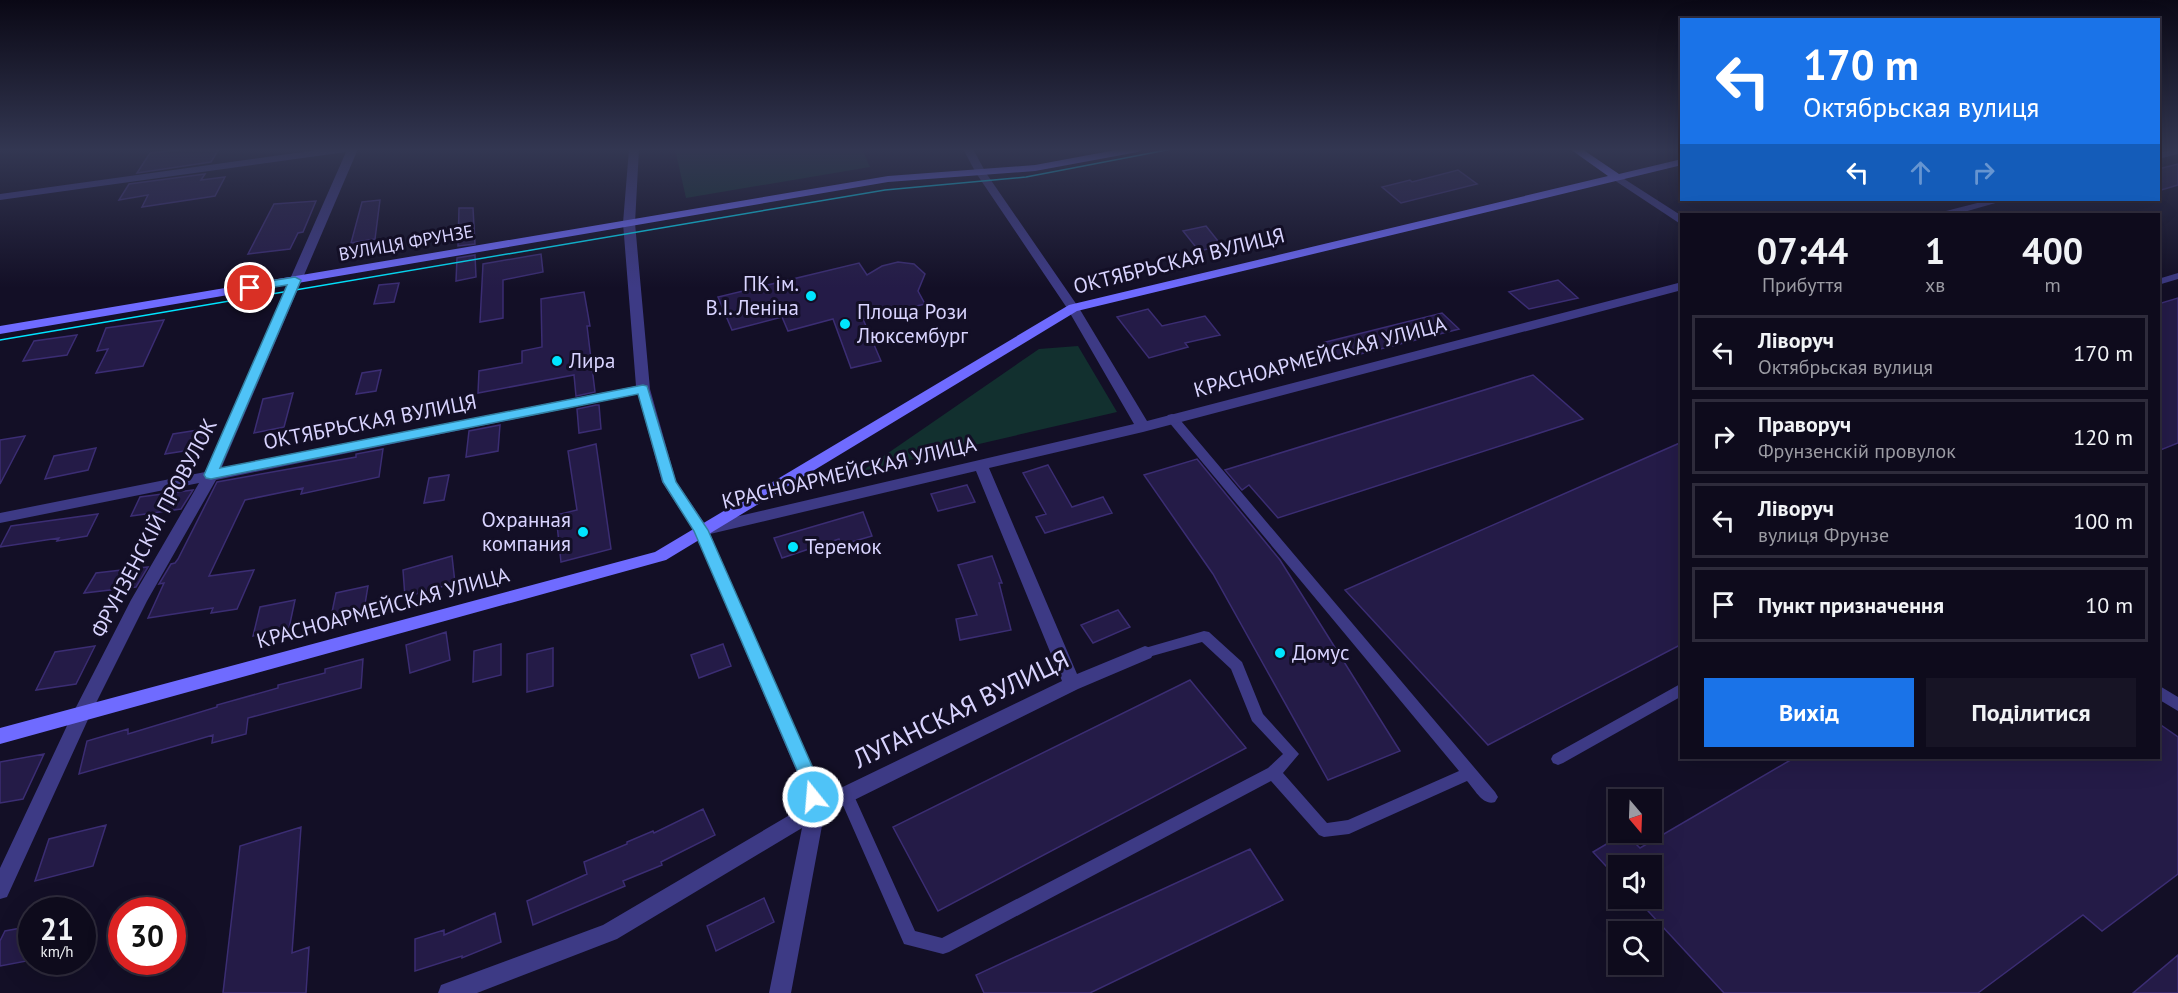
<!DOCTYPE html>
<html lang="uk">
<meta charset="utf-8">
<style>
body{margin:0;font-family:"PT Sans",sans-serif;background:#171425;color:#f1f3f6;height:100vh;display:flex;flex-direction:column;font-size:22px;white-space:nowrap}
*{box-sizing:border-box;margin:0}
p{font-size:20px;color:#9b9ba3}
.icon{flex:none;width:33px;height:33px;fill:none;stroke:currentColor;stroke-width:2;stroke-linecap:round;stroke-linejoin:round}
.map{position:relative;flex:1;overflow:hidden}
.sheet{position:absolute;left:1680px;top:213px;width:480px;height:546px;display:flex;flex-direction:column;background:#0e0b1c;border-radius:0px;box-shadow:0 6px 24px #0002,0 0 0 2px #2e2b3b}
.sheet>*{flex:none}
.top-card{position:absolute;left:1680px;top:18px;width:480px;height:183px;border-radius:0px;box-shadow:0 6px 24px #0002,0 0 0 2px #2e2b3b;background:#1a73e8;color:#fff;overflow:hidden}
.needle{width:39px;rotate:161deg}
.fabs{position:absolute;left:1608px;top:789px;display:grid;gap:12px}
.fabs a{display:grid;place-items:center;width:54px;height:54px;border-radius:0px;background:#0e0b1c;box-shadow:0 6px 24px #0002,0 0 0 2px #2e2b3b;font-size:30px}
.speed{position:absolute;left:18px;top:897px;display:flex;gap:12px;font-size:30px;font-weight:700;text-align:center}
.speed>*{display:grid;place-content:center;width:78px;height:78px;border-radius:50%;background:#0e0b1c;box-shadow:0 6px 24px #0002,0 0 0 2px #2e2b3b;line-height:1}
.speed small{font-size:15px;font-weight:400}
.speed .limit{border:9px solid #d22;background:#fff;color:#111}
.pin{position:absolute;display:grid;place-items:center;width:51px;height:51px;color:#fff;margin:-26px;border:3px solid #fff;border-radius:50%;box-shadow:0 2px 6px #0007}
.me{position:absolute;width:66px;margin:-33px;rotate:343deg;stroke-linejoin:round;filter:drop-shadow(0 0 4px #0008)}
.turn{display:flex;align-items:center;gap:21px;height:126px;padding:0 24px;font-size:27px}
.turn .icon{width:78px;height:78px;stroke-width:2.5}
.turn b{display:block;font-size:42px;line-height:51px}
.lanes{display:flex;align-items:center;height:57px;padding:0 24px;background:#0003;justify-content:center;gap:30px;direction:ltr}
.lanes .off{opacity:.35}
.eta{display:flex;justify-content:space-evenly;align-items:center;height:102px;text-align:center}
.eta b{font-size:36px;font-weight:700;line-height:42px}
.action{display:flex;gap:12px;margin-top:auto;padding:12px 24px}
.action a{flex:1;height:69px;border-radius:0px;background:#1a73e8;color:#fff;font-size:24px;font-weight:700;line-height:69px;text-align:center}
.action a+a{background:#171425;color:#f1f3f6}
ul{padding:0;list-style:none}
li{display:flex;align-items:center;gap:18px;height:75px;margin:0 12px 9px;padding:0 12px;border:3px solid #2e2b3b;border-radius:0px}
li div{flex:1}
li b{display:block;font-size:22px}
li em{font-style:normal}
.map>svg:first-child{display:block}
.green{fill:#12302f}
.building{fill:#241b47;stroke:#3b2d73;stroke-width:1.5}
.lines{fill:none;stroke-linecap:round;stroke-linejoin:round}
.lane{fill:#3d3a85;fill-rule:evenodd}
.street{fill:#3d3a85;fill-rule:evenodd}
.secondary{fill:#6f6bff;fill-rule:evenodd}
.tram{stroke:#00e5ff;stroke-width:1.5}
.route{fill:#4fc3f7;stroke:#337fa1;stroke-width:1.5}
.poi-dot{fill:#00e5ff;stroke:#130f26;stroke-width:2}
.labels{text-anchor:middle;stroke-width:6;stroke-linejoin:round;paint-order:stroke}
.far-street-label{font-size:18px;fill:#d9d4ff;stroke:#130f26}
.street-label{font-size:21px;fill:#d9d4ff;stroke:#130f26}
.poi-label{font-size:21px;fill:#d9d4ff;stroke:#130f26;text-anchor:start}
.near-street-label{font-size:26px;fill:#d9d4ff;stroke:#130f26}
</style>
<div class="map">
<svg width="2178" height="993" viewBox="0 0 2178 993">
<rect width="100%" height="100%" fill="#130f26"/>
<path class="green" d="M675,149H862L870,167L686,198Z
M1078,346L1117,412L862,471L1039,349Z"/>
<path class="building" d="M189,149H219L211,162L137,173L150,153Z
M2178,164V185L2158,191V169Z
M1458,170L1477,184L1401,203L1382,187L1410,180L1412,182Z
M205,174L201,180L225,177L215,196L142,207L148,195L119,200L129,184Z
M380,200L375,239L351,243L362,202Z
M316,201L303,232L298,233L290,249L248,254L274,204Z
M459,208H473L475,244L458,246Z
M1206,226L1222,246L1199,251L1183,231Z
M541,254L543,272L503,280V318L480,322L483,264Z
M475,255L476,277L456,281L457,258Z
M859,263L867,275L882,266L898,262L914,264L925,274L918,291L925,304L863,319L881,361L851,368L833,319L788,331L782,317L732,330L718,297Z
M1558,280L1578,298L1529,309L1509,292Z
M399,283L394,302L374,304L379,285Z
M584,292L590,326H587L595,392L576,396L574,375L478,393L479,371L522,363V351L542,347L541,299Z
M2178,298V443L2158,451V304Z
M1148,309L1162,326L1205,316L1220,335L1185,343L1188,347L1149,358L1117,317Z
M1442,313L1459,329L1337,360L1322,343Z
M164,320L143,366L96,373L108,349L97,351L106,328Z
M77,335L67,355L23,361L34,341Z
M381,370L376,391L356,394L362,373Z
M1533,375L1583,419L1278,518L1249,485L1242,490L1225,470Z
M293,393L284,427L254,433L263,399Z
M596,405H599L601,429L579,433L577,409Z
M500,425L498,451L466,457L469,431Z
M211,428L203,448L165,454L173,434Z
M25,436L0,484V440Z
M1682,442V644L1488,745L1345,590Z
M596,444L611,549L561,562L556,515L577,510L568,451Z
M96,448L88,470L45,479L54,456Z
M383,449L379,477L301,494L303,488L245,500L209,576L254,570L237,609L211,613L213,608L148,618L164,583L159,584L171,564L175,563L178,559L217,482L356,457V454Z
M1197,459L1280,560L1400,751L1328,780L1213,574L1144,475Z
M1048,465L1072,507L1103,497L1112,513L1045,533L1036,517L1046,514L1023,473Z
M449,475L444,500L424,503L429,478Z
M967,485L975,502L938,511L931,494Z
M193,490L181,509L131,516L140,497Z
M863,512L872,536L841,545L839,539L782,558L774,538Z
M98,514L87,536L57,541L59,538L0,547L11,526Z
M452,556L455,583L405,597L403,570Z
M992,556L1002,583H999L1011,630L960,640L956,619L977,615L958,565Z
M148,567L136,587L84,593L96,573Z
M368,586L364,610L331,617L336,593Z
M295,600L289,628L253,636L260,607Z
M1118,610L1130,627L1093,643L1081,625Z
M446,632L450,660L410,673L406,645Z
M501,644V675L473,682L474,651Z
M723,644L731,666L699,678L691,655Z
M95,646L76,684L36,690L55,652Z
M553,648V686L527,692V654Z
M363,659L361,688L248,718L246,734L212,743L213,735L79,774L87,741L128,729V734L217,707V705L278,688V685L325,673V669Z
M1190,680L1246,748L938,911L893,827Z
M2158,723L2178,737V874L2102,931L2083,915L1978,993H1724L1636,898H1652V866H1618V879L1593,852L1625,833L1640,848L1794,758H2158Z
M44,754L23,799L0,803V762Z
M703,809L715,835L661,862L662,865L623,881L625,886L533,925L527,901L587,874L584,862L627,844V842L653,831L654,833Z
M106,825L93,866L35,881L49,839Z
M301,827L292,953L309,947L306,993H223L240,846Z
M1250,849L1283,900L1090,993H984L976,975Z
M764,898L774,922L716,951L707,926Z
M495,913L501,942L462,958V956L415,971V939L444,930V935Z
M32,926V960L0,966V941L5,931Z
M2178,955V993H2133Z"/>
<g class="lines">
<path class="lane" d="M2178,273V279L2158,285V279Z
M1172,414L1176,415L1495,792L1498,797L1495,802C1483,806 1475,790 1467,781L1349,834L1324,837L1319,835L1271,781L949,952L943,954L904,944L838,794L841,789L846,787L851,789L915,931L942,938L1268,768L1283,754L1252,721L1231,669L1202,642L1145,658L1140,657L1138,653L1140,649L1145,648L1204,631L1209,632L1242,662L1263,714L1299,754L1283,773L1327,823L1348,820L1459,771L1168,421L1166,418L1168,415Z
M1682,683V696L1563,763L1558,765L1553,763L1551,759L1553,755Z
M2158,685L2178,697V711L2158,699Z"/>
<path class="street" d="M325,149H358L221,469L636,386L623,223L629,149H639L635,223L650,389L676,481L705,524L1134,424L1067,308L976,173L963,149H973L986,173L1079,308L1147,421L1682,282V290L1143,432L989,468L1077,674L1145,646L1151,648L1154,653L1151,658L1078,689L824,815L791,993H769L802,828L617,939L477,993H438L441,985L603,925L805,806L802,784L694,531L662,482L638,394L216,480L147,601L91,713L7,897L0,899V868L73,713L131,600L199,483L0,523V513L205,472L346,152L0,200V194ZM976,471L1062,681L822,797L820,784L710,534Z
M2178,149V154L2158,159V153Z
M1618,175L1682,216V225L1614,180L1613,178Z
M1989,200H2006L1957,214H1940L1942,212Z"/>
<path class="secondary" d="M1121,149H1143L1138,152L1035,171L888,182L0,334V326L888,176L1035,165Z
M1570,149H1582L1619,174L1682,159V165L1077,311L666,560L0,744V728L655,552L1069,305L1608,176Z"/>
<path class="tram" d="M0,340L885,190L1026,177L1172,149"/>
</g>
<linearGradient id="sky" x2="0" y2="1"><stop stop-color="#0a0815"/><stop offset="0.52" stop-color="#333752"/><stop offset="1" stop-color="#333752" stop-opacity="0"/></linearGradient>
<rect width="2178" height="288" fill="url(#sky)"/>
<path class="route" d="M295,277L301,280L220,468L643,385L647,386L676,482L708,530L820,784L822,797L819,802L813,805L807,802L803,784L694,531L663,482L638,394L211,479L206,478L204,475L287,285L250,291L244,288L250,284Z"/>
<g class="poi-dot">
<circle cx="811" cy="296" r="6"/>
<circle cx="845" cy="324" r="6"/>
<circle cx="557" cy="361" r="6"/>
<circle cx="583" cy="532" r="6"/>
<circle cx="793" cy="547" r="6"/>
<circle cx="1280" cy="653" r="6"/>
</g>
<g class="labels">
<g class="far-street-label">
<text transform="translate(406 243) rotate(-10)" y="6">ВУЛИЦЯ ФРУНЗЕ</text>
</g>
<g class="street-label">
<text transform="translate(1179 261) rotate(-14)" y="7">ОКТЯБРЬСКАЯ ВУЛИЦЯ</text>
<text transform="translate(1320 357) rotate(-15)" y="7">КРАСНОАРМЕЙСКАЯ УЛИЦА</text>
<text transform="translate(370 422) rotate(-11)" y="7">ОКТЯБРЬСКАЯ ВУЛИЦЯ</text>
<text transform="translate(849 473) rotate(-13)" y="7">КРАСНОАРМЕЙСКАЯ УЛИЦА</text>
<text transform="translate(154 528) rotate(-62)" y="7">ФРУНЗЕНСКІЙ ПРОВУЛОК</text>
<text transform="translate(383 608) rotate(-15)" y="7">КРАСНОАРМЕЙСКАЯ УЛИЦА</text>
</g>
<g class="poi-label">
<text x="799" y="291" text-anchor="end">ПК ім.<tspan x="799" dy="24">В.І. Леніна</tspan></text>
<text x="857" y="319">Площа Рози<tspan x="857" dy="24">Люксембург</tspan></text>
<text x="569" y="368">Лира</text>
<text x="571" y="527" text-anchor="end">Охранная<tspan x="571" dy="24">компания</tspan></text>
<text x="805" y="554">Теремок</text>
<text x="1292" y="660">Домус</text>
</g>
<g class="near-street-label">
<text transform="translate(961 709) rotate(-26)" y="9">ЛУГАНСКАЯ ВУЛИЦЯ</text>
</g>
</g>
</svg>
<div class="fabs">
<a><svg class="needle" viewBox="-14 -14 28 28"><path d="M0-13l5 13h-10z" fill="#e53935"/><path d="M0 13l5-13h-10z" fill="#9b9ba3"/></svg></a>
<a><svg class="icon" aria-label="sound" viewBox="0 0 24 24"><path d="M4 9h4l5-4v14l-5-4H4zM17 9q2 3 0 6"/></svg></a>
<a><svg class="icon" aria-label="search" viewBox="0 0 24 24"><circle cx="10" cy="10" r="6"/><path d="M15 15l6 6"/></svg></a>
</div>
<div class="speed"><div>21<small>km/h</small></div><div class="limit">30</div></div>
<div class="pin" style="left:250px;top:288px;background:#d93025"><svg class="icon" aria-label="arrive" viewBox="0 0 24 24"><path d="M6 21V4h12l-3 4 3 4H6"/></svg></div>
<svg class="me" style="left:813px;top:797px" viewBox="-20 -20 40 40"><circle r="17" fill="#4fc3f7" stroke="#fff" stroke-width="3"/><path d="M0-11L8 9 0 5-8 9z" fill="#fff"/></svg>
<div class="top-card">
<div class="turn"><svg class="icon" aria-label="left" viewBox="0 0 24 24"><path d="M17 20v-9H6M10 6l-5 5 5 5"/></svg><div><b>170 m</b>Октябрьская вулиця</div></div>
<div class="lanes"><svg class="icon" aria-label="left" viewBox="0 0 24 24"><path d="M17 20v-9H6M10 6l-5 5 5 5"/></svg><svg class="icon off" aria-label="ahead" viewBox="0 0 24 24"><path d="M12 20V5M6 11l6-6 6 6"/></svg><svg class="icon off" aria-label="right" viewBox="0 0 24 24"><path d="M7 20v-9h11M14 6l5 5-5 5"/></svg></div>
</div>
<section class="sheet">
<div class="eta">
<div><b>07:44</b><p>Прибуття</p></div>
<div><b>1</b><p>хв</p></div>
<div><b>400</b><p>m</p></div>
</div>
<ul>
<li><svg class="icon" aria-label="left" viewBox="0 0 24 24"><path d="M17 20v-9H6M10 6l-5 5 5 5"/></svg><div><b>Ліворуч</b><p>Октябрьская вулиця</p></div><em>170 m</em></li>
<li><svg class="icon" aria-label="right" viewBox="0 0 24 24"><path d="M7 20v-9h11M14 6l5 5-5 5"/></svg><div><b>Праворуч</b><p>Фрунзенскій провулок</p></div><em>120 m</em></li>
<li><svg class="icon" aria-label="left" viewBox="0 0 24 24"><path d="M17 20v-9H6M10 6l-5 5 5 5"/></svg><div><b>Ліворуч</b><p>вулиця Фрунзе</p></div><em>100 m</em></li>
<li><svg class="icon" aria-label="arrive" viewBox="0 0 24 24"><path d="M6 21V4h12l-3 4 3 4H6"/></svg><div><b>Пункт призначення</b></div><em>10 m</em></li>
</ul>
<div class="action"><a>Вихід</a><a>Поділитися</a></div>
</section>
</div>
